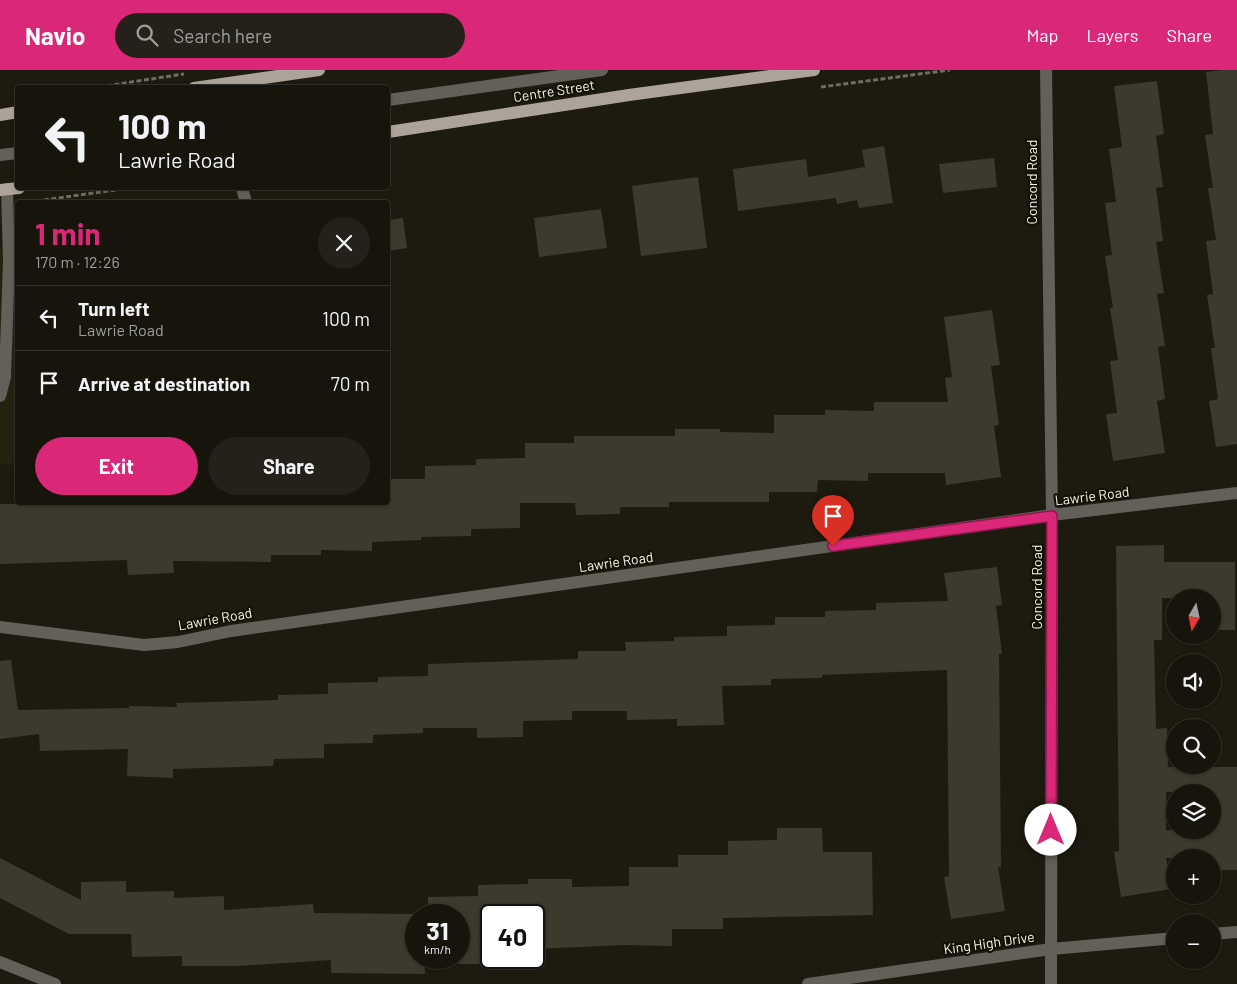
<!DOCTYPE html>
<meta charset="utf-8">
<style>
body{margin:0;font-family:Barlow,sans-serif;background:#232119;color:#f1f3f6;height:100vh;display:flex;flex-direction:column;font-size:19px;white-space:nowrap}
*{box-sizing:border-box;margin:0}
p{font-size:16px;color:#9e9e9d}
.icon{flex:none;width:28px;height:28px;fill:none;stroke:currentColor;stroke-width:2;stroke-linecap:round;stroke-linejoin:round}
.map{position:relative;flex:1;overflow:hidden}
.drawer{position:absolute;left:15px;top:130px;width:375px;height:305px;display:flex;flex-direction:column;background:#16140b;border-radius:5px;box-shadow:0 1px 4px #0004,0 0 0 1px #35332c}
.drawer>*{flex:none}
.top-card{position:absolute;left:15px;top:15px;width:375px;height:105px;border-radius:5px;box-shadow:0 1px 4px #0004,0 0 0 1px #35332c;background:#16140b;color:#f1f3f6;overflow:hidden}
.needle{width:32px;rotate:189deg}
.fabs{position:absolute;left:1166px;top:519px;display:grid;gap:10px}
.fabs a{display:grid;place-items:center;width:55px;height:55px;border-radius:50%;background:#16140b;box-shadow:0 1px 4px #0004,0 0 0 1px #35332c;font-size:25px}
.speed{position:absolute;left:405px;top:834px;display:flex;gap:10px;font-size:25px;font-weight:700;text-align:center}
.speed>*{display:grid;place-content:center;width:65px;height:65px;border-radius:50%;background:#16140b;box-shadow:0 1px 4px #0004,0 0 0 1px #35332c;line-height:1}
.speed small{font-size:12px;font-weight:400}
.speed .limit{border:2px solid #111;border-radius:8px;background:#fff;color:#111}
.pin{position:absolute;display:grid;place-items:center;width:42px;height:42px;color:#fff;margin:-51px -21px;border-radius:50% 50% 50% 0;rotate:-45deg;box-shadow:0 0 5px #0007}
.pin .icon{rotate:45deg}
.me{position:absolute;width:55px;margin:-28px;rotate:0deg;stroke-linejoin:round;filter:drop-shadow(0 0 4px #0008)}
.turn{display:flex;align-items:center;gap:18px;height:105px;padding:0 20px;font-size:22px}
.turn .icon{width:65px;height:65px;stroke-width:2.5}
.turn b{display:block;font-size:35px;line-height:42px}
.round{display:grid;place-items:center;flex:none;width:52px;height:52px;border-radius:26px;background:#232119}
.head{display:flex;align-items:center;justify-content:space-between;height:85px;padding:0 20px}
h1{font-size:30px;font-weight:700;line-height:38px;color:#db2777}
.cta{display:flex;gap:10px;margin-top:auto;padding:10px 20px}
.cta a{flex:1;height:58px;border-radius:30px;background:#db2777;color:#fff;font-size:20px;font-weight:700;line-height:58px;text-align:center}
.cta a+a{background:#232119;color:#f1f3f6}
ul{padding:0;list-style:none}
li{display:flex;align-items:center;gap:15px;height:65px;padding:0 20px;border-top:1px solid #35332c}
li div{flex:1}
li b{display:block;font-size:19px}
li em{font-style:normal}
header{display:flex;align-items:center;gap:30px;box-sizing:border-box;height:70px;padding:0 25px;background:#db2777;color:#fff}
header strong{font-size:24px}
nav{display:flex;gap:28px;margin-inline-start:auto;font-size:18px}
.search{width:350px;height:45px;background:#232119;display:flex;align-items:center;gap:12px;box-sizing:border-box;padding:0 18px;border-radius:28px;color:#9e9e9d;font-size:19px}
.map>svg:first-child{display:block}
.built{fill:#252210}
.building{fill:#3c392d;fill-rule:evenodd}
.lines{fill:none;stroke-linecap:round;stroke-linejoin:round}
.path{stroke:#6e6d62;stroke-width:3;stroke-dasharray:5 2.5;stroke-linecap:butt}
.minor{stroke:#635f59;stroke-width:12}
.major{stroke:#aca499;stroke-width:12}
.route-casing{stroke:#8e194d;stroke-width:12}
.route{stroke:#db2777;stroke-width:9}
.labels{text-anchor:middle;stroke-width:4.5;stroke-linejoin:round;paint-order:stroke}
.street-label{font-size:14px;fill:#f3f2ea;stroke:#141207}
</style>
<header>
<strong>Navio</strong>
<div class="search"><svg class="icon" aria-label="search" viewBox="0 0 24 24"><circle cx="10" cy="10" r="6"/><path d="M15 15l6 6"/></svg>Search here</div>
<nav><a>Map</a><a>Layers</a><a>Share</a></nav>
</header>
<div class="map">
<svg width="1237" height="914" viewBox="0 0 1237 914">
<rect width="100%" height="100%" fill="#1d1b0f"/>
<path class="built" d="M0,177H18L17,393L0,395Z"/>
<path class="building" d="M1223,0H1237V374L1216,377L1209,331L1218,329L1211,278H1215L1207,225L1213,224L1206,171L1216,170L1208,118H1213L1205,65L1213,64L1206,2Z
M1157,11L1164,64L1156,66L1163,117L1156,118L1163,171L1156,172L1164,223L1157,224L1165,276L1158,277L1165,329L1157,331L1165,383L1113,391L1106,344L1117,343L1110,291L1118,290L1110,238H1113L1105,186L1112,185L1105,133L1116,132L1109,79L1122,77L1114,16Z
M884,76L893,133L859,138L857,130L837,134L836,128L738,141L733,99L806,89L808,107L865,97L862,80Z
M994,88L997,117L943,123L939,94Z
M698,107L707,178L641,186L632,116Z
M601,139L607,178L539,187L534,148Z
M403,148L407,178L388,181V150Z
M992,240L1000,295L991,296L999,355L994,356L1001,407L946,415L945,403H868V411L818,410L817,422H769V432H669V437H620V444L576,445L575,433H520V458L471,459V466L421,467V470L372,472V481L321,480V485H271V492L173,491L174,503L128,505L127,490L0,494V434L388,432V409H425V396L476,395V389L525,388V373H574V366H675V359H720V362L774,363V345H825V340L874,341V332H948L945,308L952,307L944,247Z
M1164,475V492H1235V560H1212V528H1162V570H1154L1156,659L1167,658L1168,697H1237V800H1212V788H1166L1171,819L1121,827L1114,782L1119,781L1116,476ZM1166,722H1212V760H1166Z
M997,497L1002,535L996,536L1002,584H999L1001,797H998L1005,841L951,849L944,807L949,806L947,600L822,605V608L771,609V615L722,616L724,655L677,656V649L627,650V641H572V650L523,651V667L477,668V658H423V663L373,665V673L324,674V688L274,689L273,696L173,699V708L127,706L128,679L40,681L39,664L0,669V591L11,590L18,640L129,638V636L177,637L176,633L278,630V625L328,624V613L378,612V607L428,606V594L578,589V581H626L625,572L674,571V567L727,566V556L775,555V547H825V541L876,540V533L948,531L944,503Z
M777,758H822L823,782H872L873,845L723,848V859H672V876L624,875L534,879V845H491V894H459V845H428V827L478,826V815L528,814V809H572V817L629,816V797H678V785H728V771L777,770Z
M0,788L81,830V812L126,811V822L174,821V828L224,826V840L313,834L314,843L416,844V888H424L425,904L331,903V890L237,896H182V886L132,887L131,864H69L0,828Z"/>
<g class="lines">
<path class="path" d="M821,17L950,0
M92,18L184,4
M29,132L130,118"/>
<path class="minor" d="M1046,0L1052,445L1051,914
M388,30L602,0
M0,85L18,83
M242,118L246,132
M0,326L5,307L9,192L7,119
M0,557L144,575L178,572L231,561L1052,445L1237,423
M1212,864L1237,862
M0,892L55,914
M808,914L1051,879L1175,868"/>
<path class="major" d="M194,18L319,0
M0,45L18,42
M388,62L629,25L814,0
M0,120L19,118"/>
</g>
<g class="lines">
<defs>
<path id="route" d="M833,476L1052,446L1051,760"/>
</defs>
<use href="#route" class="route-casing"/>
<use href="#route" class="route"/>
</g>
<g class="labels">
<g class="street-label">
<text transform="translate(554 21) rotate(-9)" y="5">Centre Street</text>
<text transform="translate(1032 112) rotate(-90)" y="5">Concord Road</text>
<text transform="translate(1092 426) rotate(-7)" y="5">Lawrie Road</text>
<text transform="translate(616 492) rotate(-8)" y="5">Lawrie Road</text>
<text transform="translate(1037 517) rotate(-90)" y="5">Concord Road</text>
<text transform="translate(215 549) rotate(-10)" y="5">Lawrie Road</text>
<text transform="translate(989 873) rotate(-8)" y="5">King High Drive</text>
</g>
</g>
</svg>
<div class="fabs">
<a><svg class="needle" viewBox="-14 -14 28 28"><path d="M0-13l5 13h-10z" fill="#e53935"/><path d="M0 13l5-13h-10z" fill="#9e9e9d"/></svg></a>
<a><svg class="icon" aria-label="sound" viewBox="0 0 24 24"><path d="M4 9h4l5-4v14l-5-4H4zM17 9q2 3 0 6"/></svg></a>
<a><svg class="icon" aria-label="search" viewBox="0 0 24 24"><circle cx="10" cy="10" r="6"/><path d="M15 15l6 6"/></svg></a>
<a><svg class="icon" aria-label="layers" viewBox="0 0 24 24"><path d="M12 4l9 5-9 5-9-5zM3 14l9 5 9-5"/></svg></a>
<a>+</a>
<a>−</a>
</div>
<div class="speed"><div>31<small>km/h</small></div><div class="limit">40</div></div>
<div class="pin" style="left:833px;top:476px;background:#d93025"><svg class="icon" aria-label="arrive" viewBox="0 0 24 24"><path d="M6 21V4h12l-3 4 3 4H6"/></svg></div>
<svg class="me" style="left:1051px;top:760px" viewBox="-20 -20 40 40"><circle r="19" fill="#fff"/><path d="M0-13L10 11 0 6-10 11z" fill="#db2777"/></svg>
<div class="top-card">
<div class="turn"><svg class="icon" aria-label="left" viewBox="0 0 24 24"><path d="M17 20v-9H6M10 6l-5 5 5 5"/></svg><div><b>100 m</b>Lawrie Road</div></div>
</div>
<section class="drawer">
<div class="head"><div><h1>1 min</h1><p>170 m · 12:26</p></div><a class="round"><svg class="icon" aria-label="close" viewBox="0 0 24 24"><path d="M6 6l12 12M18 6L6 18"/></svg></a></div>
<ul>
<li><svg class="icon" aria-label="left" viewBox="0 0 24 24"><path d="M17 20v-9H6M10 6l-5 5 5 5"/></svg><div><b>Turn left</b><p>Lawrie Road</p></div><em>100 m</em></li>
<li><svg class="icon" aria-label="arrive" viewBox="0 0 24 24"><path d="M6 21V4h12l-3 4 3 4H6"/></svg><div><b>Arrive at destination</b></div><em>70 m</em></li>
</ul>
<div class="cta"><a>Exit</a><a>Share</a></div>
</section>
</div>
